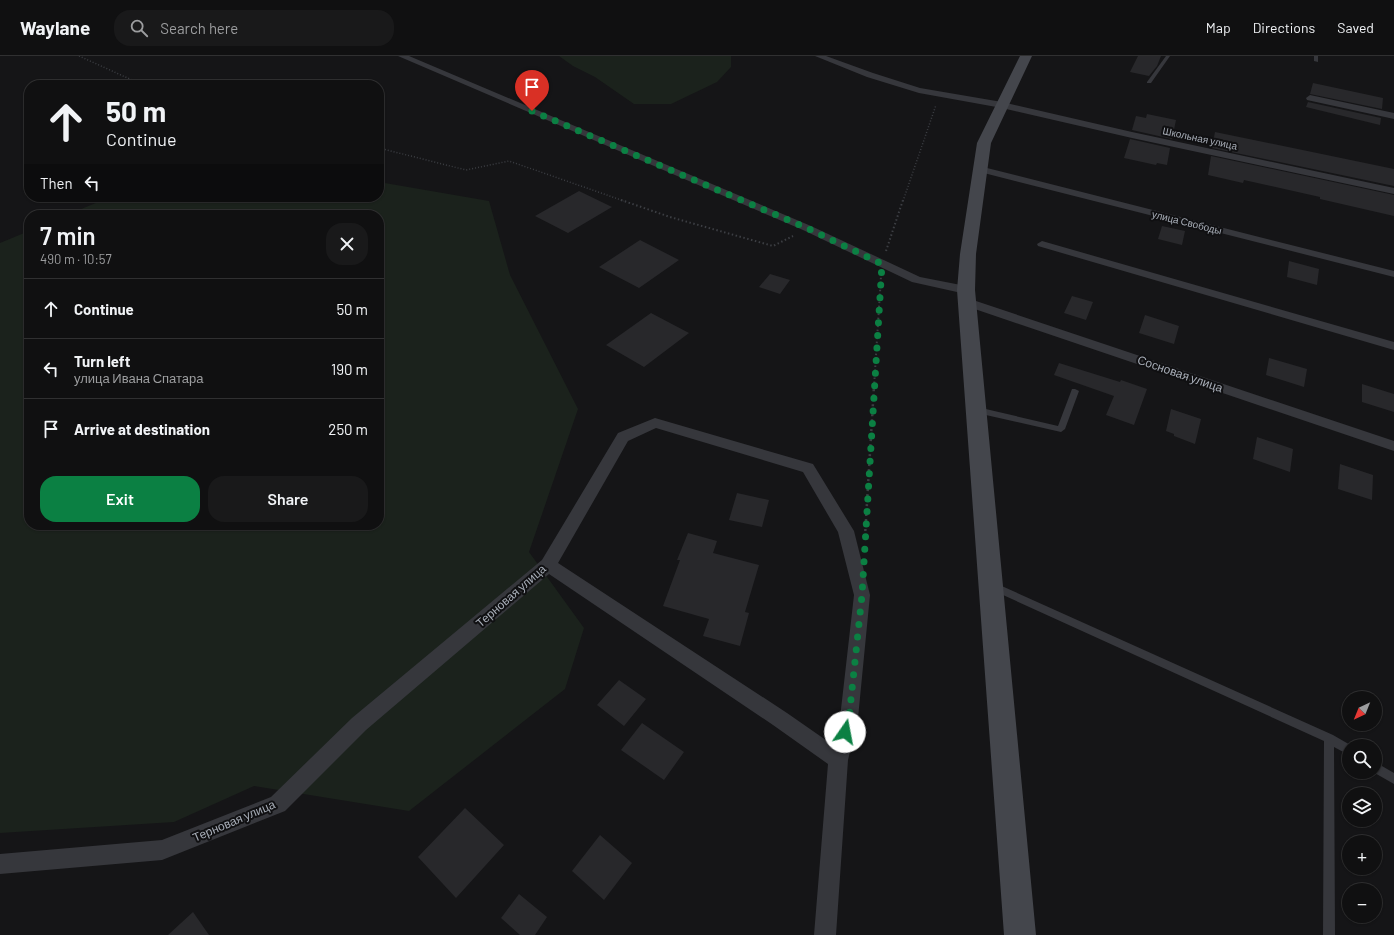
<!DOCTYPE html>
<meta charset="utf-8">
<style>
body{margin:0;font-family:Barlow,sans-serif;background:#19191a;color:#f1f3f6;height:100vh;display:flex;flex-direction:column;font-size:15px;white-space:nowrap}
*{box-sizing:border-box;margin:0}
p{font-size:13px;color:#9c9d9f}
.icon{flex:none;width:22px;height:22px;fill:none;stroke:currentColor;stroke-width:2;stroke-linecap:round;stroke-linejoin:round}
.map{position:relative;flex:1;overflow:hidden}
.panel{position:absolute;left:24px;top:154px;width:360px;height:320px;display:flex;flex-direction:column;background:#101011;border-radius:16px;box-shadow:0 1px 3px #0004,0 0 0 1px #303031}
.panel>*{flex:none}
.banner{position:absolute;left:24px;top:24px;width:360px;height:122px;border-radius:16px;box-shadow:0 1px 3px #0004,0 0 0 1px #303031;background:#101011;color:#f1f3f6;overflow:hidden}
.needle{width:26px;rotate:223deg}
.controls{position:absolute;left:1342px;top:635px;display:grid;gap:8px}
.controls a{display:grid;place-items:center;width:40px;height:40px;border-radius:50%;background:#101011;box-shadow:0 1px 3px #0004,0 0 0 1px #303031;font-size:20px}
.pin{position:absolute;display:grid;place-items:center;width:34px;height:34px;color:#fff;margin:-41px -17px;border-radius:50% 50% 50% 0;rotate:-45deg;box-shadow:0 0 4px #0007}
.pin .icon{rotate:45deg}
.me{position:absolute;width:44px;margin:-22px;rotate:12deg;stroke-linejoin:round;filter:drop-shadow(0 0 3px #0008)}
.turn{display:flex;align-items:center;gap:14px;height:84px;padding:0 16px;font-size:18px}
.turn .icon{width:52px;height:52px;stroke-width:2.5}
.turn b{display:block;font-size:28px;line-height:34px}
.then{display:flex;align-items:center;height:38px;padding:0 16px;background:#0003;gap:8px;font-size:15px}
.round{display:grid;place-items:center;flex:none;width:42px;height:42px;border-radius:16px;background:#19191a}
.overview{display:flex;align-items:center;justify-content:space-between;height:68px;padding:0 16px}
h1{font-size:24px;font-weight:600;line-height:30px}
.cta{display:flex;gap:8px;margin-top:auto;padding:8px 16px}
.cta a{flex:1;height:46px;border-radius:16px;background:#0b8043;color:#fff;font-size:16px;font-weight:600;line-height:46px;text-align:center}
.cta a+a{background:#19191a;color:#f1f3f6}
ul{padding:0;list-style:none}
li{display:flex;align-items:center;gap:12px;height:60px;padding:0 16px;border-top:1px solid #303031}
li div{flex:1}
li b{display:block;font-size:15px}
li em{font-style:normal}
header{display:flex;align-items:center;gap:24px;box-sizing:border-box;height:56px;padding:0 20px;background:#101011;border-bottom:1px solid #303031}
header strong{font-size:19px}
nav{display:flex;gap:22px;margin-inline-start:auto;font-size:14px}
.search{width:280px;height:36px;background:#19191a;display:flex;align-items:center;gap:10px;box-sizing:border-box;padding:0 14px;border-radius:16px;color:#9c9d9f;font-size:15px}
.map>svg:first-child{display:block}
.green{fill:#1b221c}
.building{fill:#28282b}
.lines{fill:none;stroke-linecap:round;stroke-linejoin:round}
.path-far2{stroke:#3c3e43;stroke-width:1.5;stroke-dasharray:1 2;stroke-linecap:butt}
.path-far1{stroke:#3c3e43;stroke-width:2;stroke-dasharray:1.5 2.5;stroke-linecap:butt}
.path{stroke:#3c3e43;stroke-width:2.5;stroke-dasharray:2 3;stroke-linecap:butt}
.service{fill:#36373c;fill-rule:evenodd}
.minor{fill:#36373c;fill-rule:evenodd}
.secondary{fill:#44464c;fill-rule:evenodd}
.route{stroke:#0b8043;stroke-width:7;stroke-dasharray:0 12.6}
.labels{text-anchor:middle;stroke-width:4;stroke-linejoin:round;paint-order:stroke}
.far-street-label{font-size:10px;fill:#a7adb7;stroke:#101012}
.street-label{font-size:12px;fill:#a7adb7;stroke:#101012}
</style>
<header>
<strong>Waylane</strong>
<div class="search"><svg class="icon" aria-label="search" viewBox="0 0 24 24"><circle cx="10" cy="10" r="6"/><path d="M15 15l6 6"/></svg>Search here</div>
<nav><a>Map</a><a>Directions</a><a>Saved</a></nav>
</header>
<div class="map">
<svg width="1394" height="879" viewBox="0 0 1394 879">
<rect width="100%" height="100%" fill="#151517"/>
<path class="green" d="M559,0H731V11L717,26L671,48H634L595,21L573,10Z
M379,126L489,145L510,219L578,353L529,496L584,572L565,633L409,755L254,730L174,766L0,777V187L29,175V469H379V159H67L110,141H379Z"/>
<path class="building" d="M1138,0H1161L1157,10L1149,20L1130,16Z
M1313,27L1383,42L1382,53L1310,38Z
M1308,46L1381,62L1380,69L1306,51Z
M1147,58L1176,64L1172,83L1132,74L1136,60L1146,62Z
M1215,76L1394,113V130L1212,92Z
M1130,83L1170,92L1167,109L1157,107L1156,109L1124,102Z
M1211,100L1394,139V160L1320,143V141L1244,124L1243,127L1208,119Z
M579,135L612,151L568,177L535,160Z
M1162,170L1185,175L1182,189L1158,183Z
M640,184L679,204L639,232L599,211Z
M1289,205L1319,213L1317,229L1287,221Z
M770,218L790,224L780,238L759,231Z
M1072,240L1093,246L1086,264L1064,257Z
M651,257L689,277L644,311L606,289Z
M1145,259L1179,270L1174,288L1139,277Z
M1269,302L1307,313L1304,331L1266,319Z
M1059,307L1120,326L1121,324L1147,333L1134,369L1106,359L1114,340L1054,319Z
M1362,328L1394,338V356L1362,346Z
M1171,353L1201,363L1195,388L1174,380V378L1166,375Z
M1257,381L1293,393L1290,416L1253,403Z
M1340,408L1373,419L1372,444L1338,433Z
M737,437L769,444L762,471L729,464Z
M688,477L717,485L713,497L759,509L745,556L749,557L740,590L703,580L709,563L663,550L680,504H677Z
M619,624L646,643L624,670L597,649Z
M642,667L684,696L664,724L621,694Z
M465,752L504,789L456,842L418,801Z
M600,779L632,807L604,844L572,815Z
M519,838L547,861L535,879H520L501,862Z
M193,856L209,879H168Z"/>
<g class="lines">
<path class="path-far2" d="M79,0L143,29
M379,92L466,114L509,105L624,145
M903,145L936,49"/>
<path class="path-far1" d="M621,144L670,161L773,190L793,180
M886,195L903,144
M874,331L881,220"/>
<path class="path" d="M865,480L874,330"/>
<path class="service" d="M1166,0H1170L1151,27H1147V26Z
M1314,0H1318V6L1314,5Z
M1072,333H1075L1079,335L1065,373L1061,376L977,357L973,354L977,351L1058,370Z
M995,527L1333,679L1352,690H1349V699L1334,691L1335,879H1323L1324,685L992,534L991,531L992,528Z
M1375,706L1394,717V728L1373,716H1375Z"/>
<path class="minor" d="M398,0H409L811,170L920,221L966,230L970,231L972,234L970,237L966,238L912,226L803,174Z
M815,0H826L873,17L920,32L1002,46L1132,76L1394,132V138L1132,82L1002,52L919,37L867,21Z
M1310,39L1394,57V63L1307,44L1306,42Z
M979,110L1394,215V221L976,115L974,113Z
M1042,185L1394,286V294L1038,190L1037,188Z
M967,242L1394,385V395L963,249L961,246L963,243Z
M655,362L813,408L854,475L870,539L858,662L848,704L836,879H814L828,708L773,669L549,518L366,674L285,755L162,804L0,818V798L162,784L271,741L352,662L542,504L618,377ZM656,372L803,416L838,476L854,539L840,662L833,689L787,657L558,507L628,385Z"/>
<path class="secondary" d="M1020,0H1032L991,87L976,198L975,234L1036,879H1004L957,234L960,198L977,87Z"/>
</g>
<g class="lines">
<path class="route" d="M532,55L807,172L882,208L862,539L849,662L845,676"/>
</g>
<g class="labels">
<g class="far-street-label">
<text transform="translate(1200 82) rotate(12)" y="4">Школьная улица</text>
<text transform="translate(1187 166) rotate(14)" y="4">улица Свободы</text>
</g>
<g class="street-label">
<text transform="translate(1180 318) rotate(19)" y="4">Сосновая улица</text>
<text transform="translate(511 540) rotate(-41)" y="4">Терновая улица</text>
<text transform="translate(234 765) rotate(-23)" y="4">Терновая улица</text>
</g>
</g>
</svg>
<div class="controls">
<a><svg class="needle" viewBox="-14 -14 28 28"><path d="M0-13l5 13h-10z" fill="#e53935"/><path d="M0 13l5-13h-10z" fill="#9c9d9f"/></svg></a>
<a><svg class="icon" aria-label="search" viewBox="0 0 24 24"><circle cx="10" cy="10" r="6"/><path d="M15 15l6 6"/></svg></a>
<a><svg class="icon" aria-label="layers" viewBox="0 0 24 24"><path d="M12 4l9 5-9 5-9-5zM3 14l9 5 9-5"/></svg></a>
<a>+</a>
<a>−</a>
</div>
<div class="pin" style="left:532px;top:55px;background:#d93025"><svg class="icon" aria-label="arrive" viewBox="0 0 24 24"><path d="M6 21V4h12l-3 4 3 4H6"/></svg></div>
<svg class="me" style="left:845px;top:676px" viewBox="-20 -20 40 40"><circle r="19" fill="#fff"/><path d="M0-13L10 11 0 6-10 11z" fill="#0b8043"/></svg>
<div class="banner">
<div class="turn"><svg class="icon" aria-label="ahead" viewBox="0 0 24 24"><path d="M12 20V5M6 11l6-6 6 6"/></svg><div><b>50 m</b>Continue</div></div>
<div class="then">Then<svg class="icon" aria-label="left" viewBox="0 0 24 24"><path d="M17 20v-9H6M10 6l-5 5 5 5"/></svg></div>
</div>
<section class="panel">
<div class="overview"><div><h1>7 min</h1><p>490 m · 10:57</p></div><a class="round"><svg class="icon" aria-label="close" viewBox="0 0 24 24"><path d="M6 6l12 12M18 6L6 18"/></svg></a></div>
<ul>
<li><svg class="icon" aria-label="ahead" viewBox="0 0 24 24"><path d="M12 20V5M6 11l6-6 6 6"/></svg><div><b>Continue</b></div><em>50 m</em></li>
<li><svg class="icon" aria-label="left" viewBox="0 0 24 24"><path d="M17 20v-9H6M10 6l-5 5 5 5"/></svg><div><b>Turn left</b><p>улица Ивана Спатара</p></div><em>190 m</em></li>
<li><svg class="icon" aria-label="arrive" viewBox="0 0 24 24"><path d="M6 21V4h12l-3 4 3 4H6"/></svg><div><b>Arrive at destination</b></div><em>250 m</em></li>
</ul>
<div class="cta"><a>Exit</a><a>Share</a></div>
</section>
</div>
